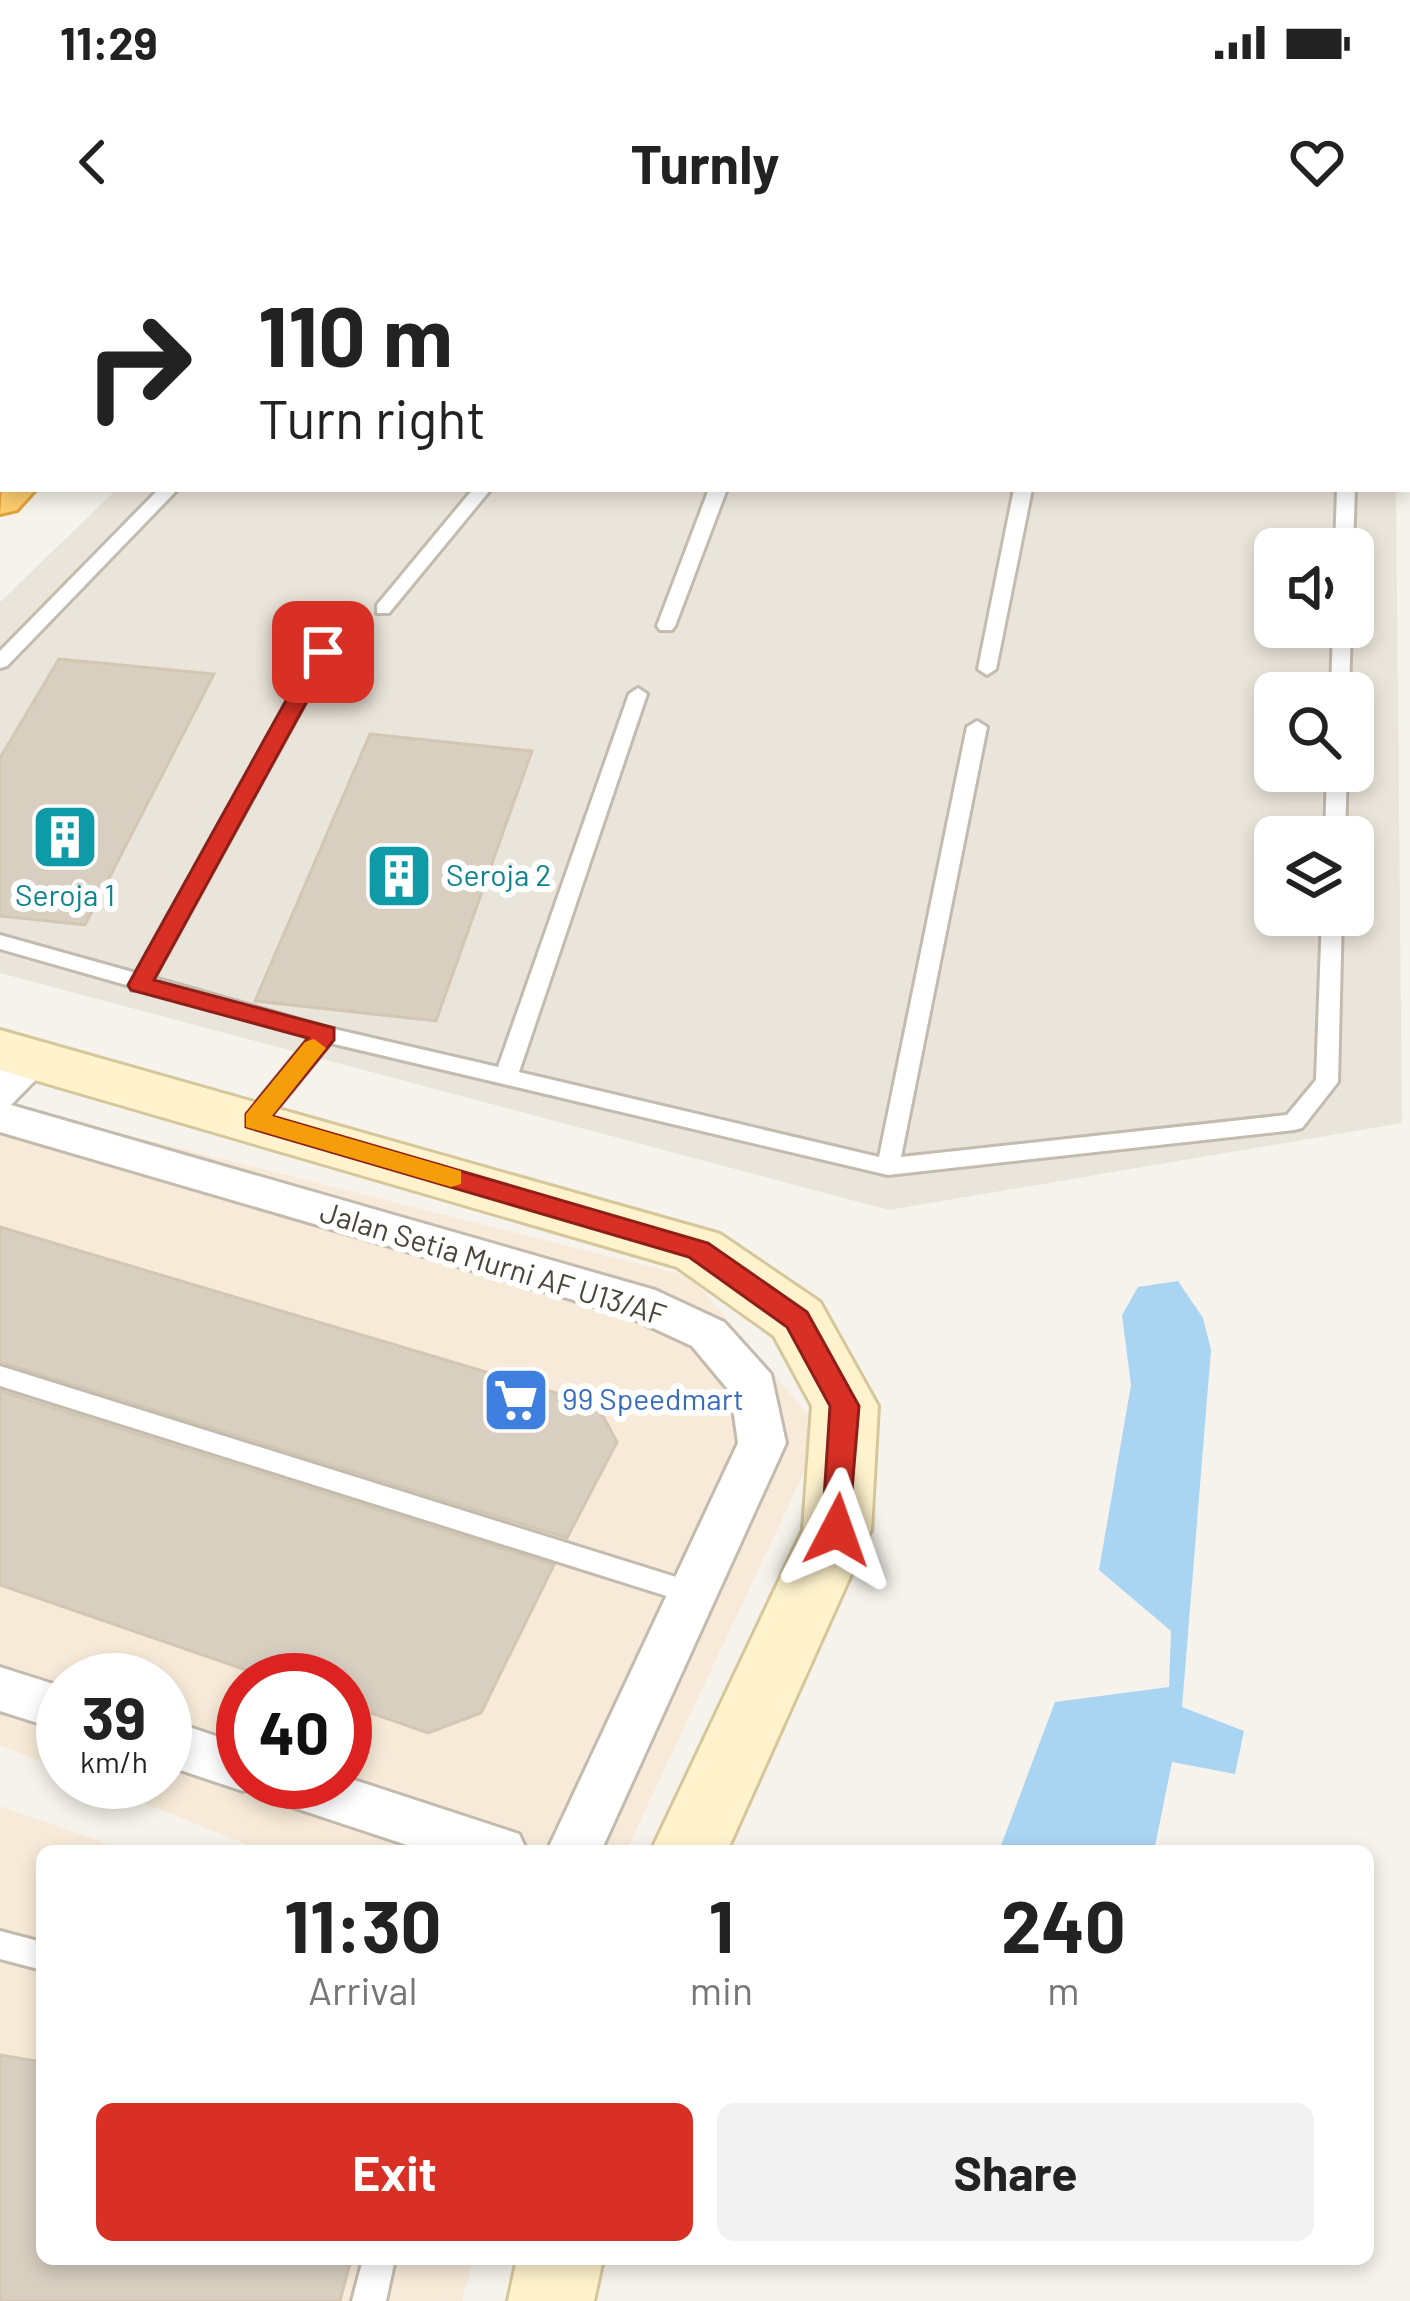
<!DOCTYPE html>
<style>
body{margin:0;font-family:Barlow,sans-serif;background:#f2f2f2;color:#222;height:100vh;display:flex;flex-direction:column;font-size:45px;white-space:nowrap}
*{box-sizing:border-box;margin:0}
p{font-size:39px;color:#767676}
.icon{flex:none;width:66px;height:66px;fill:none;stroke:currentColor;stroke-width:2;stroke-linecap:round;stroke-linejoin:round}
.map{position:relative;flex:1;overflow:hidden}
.details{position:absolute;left:36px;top:1605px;width:1338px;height:420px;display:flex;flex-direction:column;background:#fff;border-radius:18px;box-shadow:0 6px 18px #0003}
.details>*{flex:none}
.guide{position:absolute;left:0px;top:0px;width:1410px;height:252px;box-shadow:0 6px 18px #0003;background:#fff;color:#222;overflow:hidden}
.controls{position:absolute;left:1254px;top:288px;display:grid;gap:24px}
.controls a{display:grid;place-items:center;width:120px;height:120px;border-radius:18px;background:#fff;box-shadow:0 6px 18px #0003;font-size:60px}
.speed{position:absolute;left:36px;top:1413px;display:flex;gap:24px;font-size:60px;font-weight:700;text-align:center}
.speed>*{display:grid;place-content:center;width:156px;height:156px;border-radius:50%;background:#fff;box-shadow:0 6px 18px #0003;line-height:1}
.speed small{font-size:30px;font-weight:400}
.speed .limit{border:18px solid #d22;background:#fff;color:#111}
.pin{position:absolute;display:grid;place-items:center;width:102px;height:102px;color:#fff;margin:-51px;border-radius:24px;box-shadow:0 6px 18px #0006}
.me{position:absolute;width:132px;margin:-66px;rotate:4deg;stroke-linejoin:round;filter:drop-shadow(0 0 9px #0008)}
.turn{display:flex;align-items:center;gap:42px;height:252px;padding:0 60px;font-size:54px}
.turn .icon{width:156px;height:156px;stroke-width:2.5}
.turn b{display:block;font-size:84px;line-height:102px}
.eta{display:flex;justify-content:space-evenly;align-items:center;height:204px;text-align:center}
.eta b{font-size:72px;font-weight:700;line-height:84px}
.cta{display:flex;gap:24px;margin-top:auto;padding:24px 60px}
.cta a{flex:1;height:138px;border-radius:18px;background:#d93025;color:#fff;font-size:48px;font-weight:700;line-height:138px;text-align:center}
.cta a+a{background:#f2f2f2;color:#222}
.status{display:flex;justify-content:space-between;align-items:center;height:84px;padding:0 60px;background:#fff;direction:ltr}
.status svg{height:33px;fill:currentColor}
header{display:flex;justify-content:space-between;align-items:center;height:156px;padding:0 60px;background:#fff;font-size:54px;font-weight:700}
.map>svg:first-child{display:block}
.residential{fill:#eae5da;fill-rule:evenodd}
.commercial{fill:#f7ead8;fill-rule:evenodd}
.water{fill:#a9d4f2}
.building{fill:#d8cfc1;stroke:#d3c7b4;stroke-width:3}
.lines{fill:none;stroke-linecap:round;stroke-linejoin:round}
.lane-casing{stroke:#c2bbae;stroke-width:6}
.street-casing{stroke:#c2bbae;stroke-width:6}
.secondary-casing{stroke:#d6c79b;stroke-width:6}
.highway-casing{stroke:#e0a43c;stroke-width:6}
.lane{fill:#fff;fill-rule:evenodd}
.street{fill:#fff;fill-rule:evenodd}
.secondary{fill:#fff3cd;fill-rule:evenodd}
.highway{fill:#ffcf6e;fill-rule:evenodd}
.route{fill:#d93025;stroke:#8d1f18;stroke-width:3}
.slow{fill:#f59e0b}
.labels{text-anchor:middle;stroke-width:12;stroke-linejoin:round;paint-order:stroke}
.culture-label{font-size:30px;fill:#0d838f;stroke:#fff;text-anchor:start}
.street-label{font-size:30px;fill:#4b4439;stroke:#fff}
.shop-label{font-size:30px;fill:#366cbe;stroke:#fff;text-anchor:start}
</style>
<div class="status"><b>11:29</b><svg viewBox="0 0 49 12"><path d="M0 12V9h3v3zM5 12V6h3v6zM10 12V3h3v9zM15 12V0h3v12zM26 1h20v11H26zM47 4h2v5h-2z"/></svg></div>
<header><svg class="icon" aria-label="back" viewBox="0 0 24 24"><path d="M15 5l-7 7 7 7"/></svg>Turnly<svg class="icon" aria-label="heart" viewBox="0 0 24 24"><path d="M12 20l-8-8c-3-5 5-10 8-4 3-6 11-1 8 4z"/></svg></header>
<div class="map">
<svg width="1410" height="2061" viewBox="0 0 1410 2061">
<rect width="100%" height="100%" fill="#f6f3ec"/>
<path class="residential" d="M117,249H1396L1402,883L889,970L0,733V362ZM1275,309H1353V387H1275ZM1275,453H1353V531H1275ZM1275,597H1353V675H1275Z"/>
<path class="commercial" d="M0,863L691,1037L823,1192L626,1611H263L91,1542H165V1440H63V1531L0,1505ZM243,1440H345V1542H243Z
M0,1566L127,1611H42V2019H473L462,2061H0Z"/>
<path class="water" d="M1178,1041L1203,1078L1211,1110L1182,1467L1244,1491L1235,1534L1172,1522L1154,1611H999L1055,1462L1169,1447L1171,1391L1099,1330L1131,1145L1122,1075L1138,1047Z"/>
<path class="building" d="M59,419L214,434L85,685L0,676V518Z
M370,494L532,511L436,781L255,761Z
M0,987L597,1165L617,1202L567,1298L0,1122Z
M0,1151L554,1325L481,1473L428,1493L345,1464V1440H275L0,1345Z
M0,1815L42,1822V2019H351L340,2061H0Z"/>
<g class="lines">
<defs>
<path id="lane" d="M159,249H178L7,426L0,428V411Z
M473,249H491L389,373H377V365Z
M709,249H727L675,386L672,390H660L657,386Z
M1014,249H1032L996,429L987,435L978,429Z
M1337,249H1355L1353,309H1335Z
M1333,387H1351L1349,453H1331Z
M324,406L333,412L154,738L325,787L498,827L629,454L638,448L647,454L519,832L879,917L967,487L977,481L987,487L901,917L1287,875L1316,840L1322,675H1342L1338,842L1302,888L1294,890L888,935L330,803L263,886H247L244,880L247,874L310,797L146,751L132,750L130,746L0,709V695L136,733L315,412Z
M1327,531H1347L1345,597H1325Z
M0,1126L692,1342L701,1345L705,1353L701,1361L692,1364L0,1146Z
M0,1691L42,1702V1730L0,1719Z
M363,2019H395L386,2061H352Z"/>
<path id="street" d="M35,805L50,809L56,819L11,865L655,1050L724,1082L771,1134L786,1203L601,1611H547L738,1203L731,1153L692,1106L625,1075L0,892V829L20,809Z
M0,1427L63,1447V1491L0,1471Z
M165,1479L243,1505V1542H345V1537L519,1594L527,1611H425L268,1559L262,1545L243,1551L165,1525Z"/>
<path id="secondary" d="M0,790L720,994L820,1062L878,1166L871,1290L727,1611H651L803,1290L812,1166L774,1096L677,1027L0,830Z
M517,2019H603L594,2061H508Z"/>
<path id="highway" d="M167,0H211L165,3Z
M246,0H289L244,3Z
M3,151V180L0,181V152Z
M3,237V249H36L17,270L0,274Z"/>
</defs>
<use href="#lane" class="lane-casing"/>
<use href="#street" class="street-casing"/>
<use href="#secondary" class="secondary-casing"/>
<use href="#highway" class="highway-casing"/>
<use href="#lane" class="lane"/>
<use href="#street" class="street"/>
<use href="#secondary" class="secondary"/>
<use href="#highway" class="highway"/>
</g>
<path class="route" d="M323,406L334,412L154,740L334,788V800L272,876L708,1003L807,1072L859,1166L848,1298L837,1302L822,1290L830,1166L787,1087L689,1017L246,887V874L308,798L131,750L128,745L313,412Z"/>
<path class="slow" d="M314,799L326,808L272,876L461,931V944L451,947L246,887V874L305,802Z"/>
<defs>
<symbol id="building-square" viewBox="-11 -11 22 22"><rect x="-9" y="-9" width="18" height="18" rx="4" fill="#0f9aa8" stroke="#fff"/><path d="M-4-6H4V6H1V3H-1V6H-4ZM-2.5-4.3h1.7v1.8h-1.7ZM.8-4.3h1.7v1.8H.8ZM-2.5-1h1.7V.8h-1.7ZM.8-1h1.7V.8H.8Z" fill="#fff"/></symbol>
<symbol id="supermarket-square" viewBox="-11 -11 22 22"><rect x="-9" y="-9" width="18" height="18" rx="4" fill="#3f7fe0" stroke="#fff"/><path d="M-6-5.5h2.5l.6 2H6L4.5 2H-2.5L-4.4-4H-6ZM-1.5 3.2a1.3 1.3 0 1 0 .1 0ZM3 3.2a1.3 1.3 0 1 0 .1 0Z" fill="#fff"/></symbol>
</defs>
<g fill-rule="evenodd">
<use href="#building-square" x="27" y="559" width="76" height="76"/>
<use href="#building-square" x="361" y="598" width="76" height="76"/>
<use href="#supermarket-square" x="478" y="1122" width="76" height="76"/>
</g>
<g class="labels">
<g class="culture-label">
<text x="446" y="646">Seroja 2</text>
<text x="65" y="666" text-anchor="middle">Seroja 1</text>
</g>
<g class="street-label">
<text transform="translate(493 1024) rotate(17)" y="10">Jalan Setia Murni AF U13/AF</text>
</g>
<g class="shop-label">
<text x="562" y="1170">99 Speedmart</text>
</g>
</g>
</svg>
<div class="controls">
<a><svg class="icon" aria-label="sound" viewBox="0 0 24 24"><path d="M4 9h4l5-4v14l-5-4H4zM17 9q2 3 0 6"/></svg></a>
<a><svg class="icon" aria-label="search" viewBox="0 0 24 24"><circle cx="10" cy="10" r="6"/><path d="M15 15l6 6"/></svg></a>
<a><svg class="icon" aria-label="layers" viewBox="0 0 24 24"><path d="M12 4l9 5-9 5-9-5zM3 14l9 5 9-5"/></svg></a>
</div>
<div class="speed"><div>39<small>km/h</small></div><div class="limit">40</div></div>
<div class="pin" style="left:323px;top:412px;background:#d93025"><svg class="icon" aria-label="arrive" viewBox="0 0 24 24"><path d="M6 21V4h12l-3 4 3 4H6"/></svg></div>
<svg class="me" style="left:837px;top:1290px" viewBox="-20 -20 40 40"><path d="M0-17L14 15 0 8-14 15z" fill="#d93025" stroke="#fff" stroke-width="4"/></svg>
<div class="guide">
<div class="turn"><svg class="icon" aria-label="right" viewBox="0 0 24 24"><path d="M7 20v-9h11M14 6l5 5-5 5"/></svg><div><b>110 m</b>Turn right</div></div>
</div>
<section class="details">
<div class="eta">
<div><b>11:30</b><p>Arrival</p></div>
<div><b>1</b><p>min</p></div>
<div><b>240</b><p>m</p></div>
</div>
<div class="cta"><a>Exit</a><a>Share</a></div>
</section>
</div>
